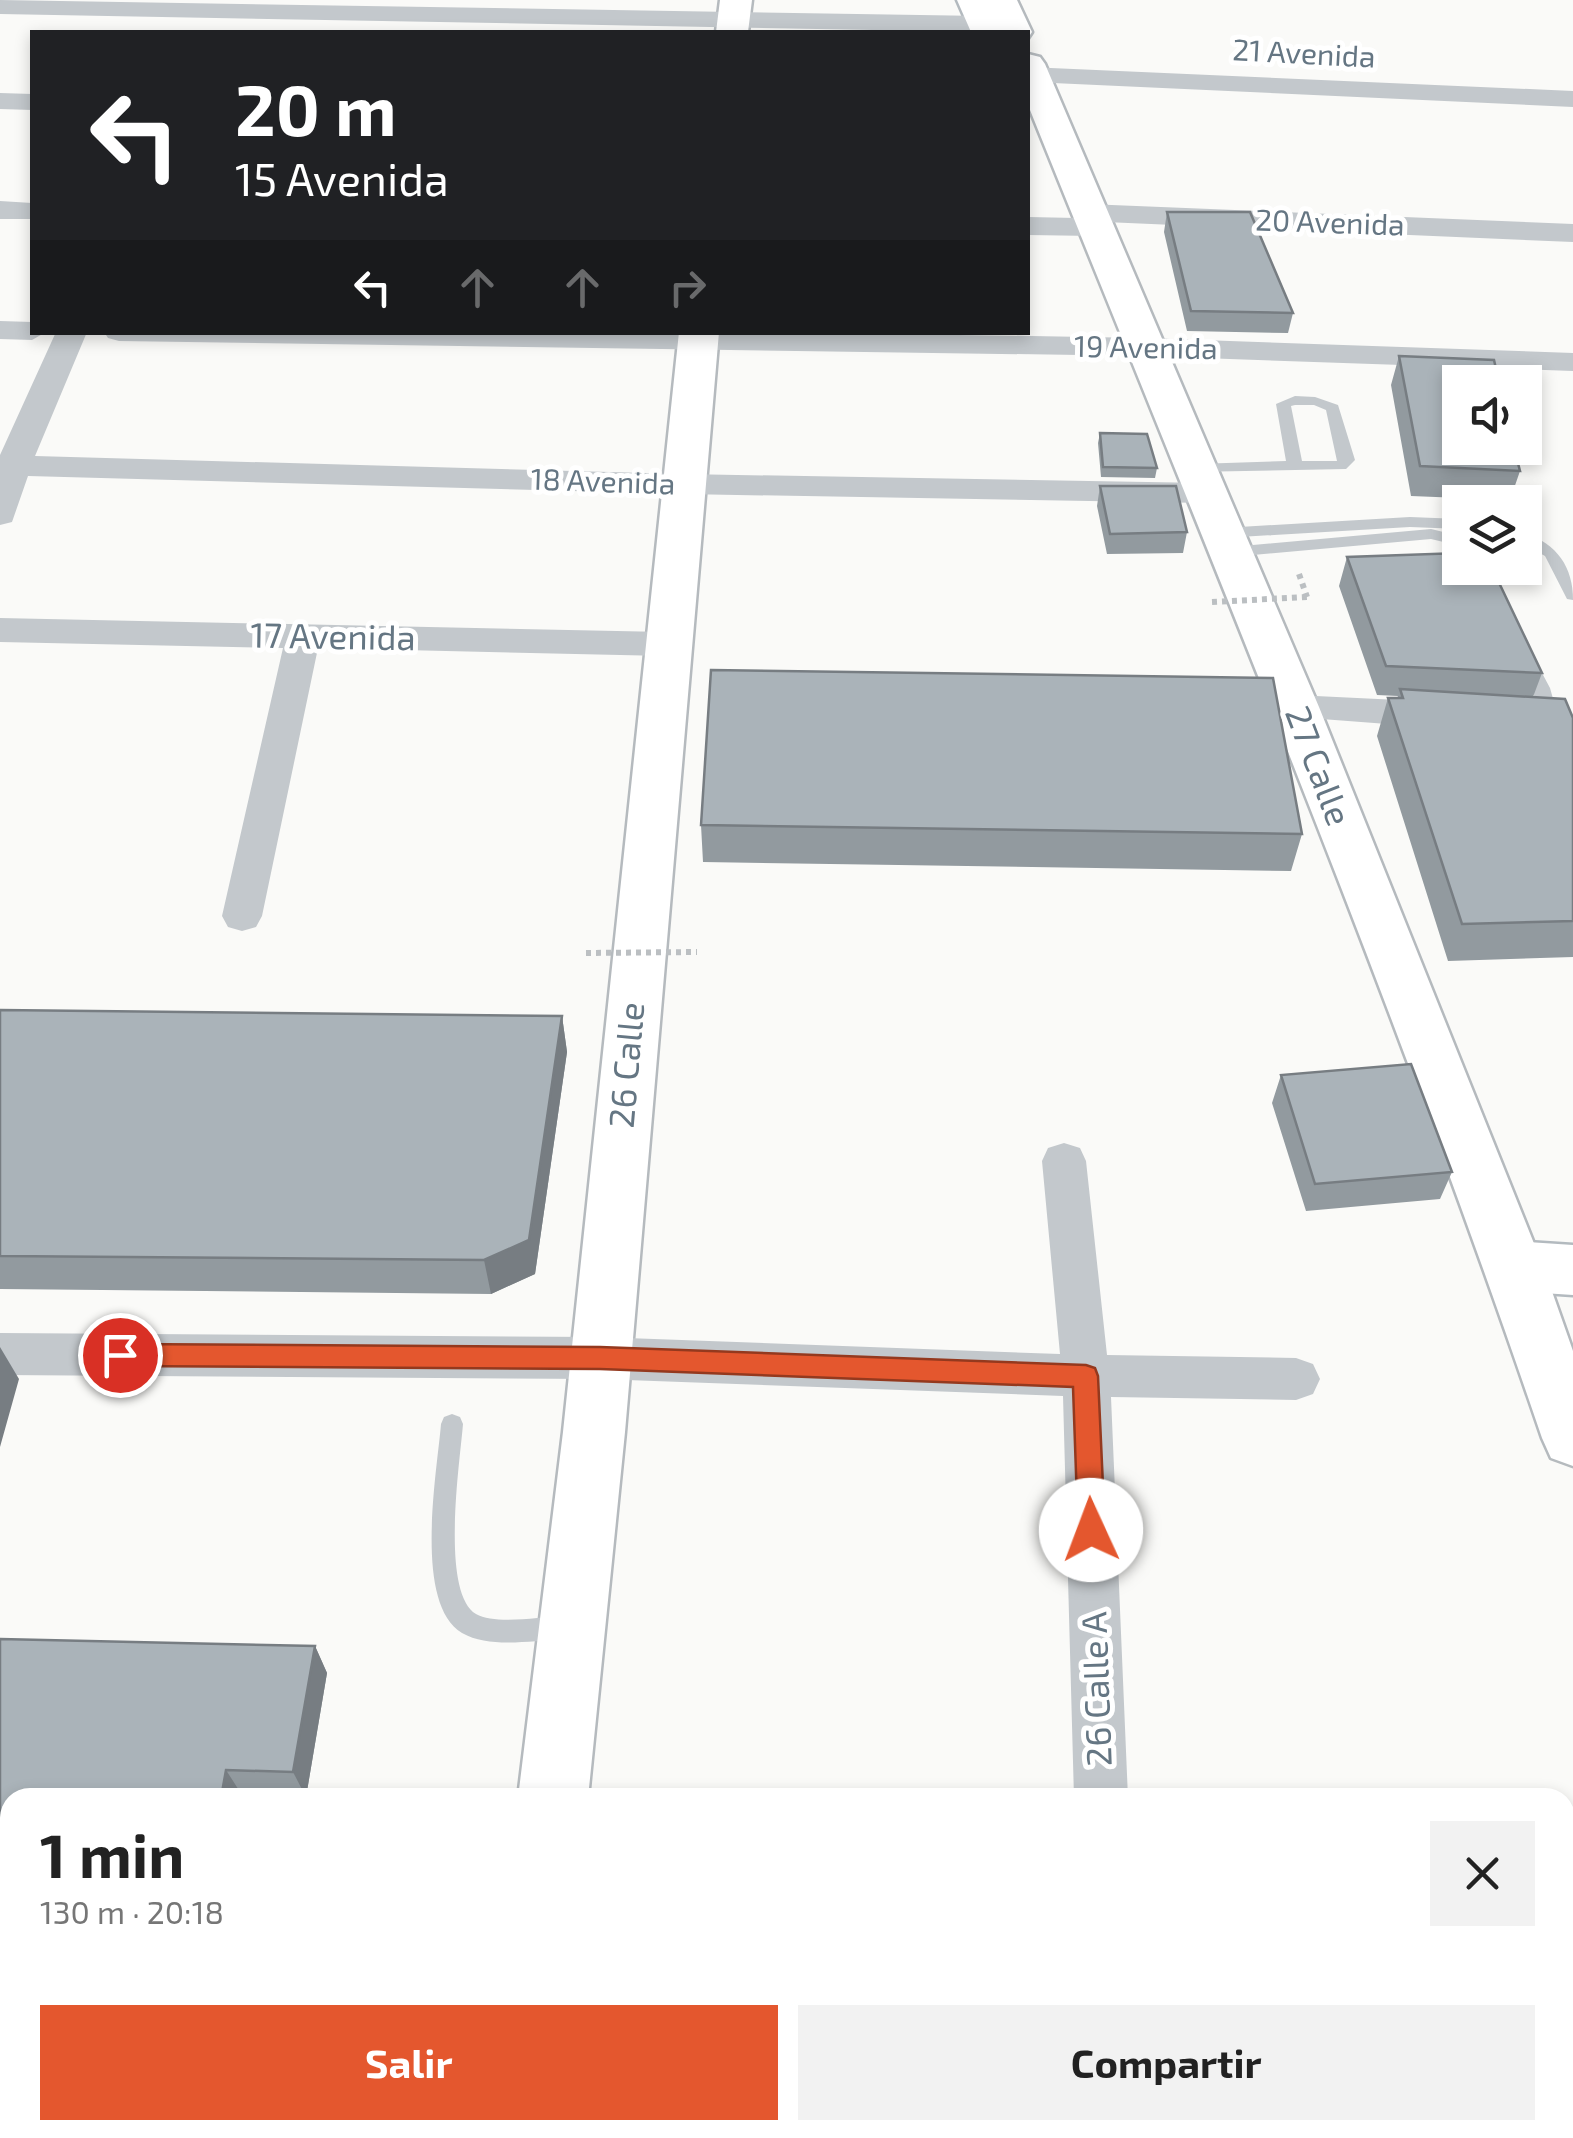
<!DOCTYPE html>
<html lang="es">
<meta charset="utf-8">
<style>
body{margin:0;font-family:"Exo 2",sans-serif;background:#f2f2f2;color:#222;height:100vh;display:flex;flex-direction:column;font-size:38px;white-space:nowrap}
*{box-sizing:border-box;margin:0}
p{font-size:32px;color:#767676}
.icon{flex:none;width:55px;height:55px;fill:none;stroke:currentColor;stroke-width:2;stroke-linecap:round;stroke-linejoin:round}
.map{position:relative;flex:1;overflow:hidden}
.sheet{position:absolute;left:0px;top:1788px;width:1575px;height:352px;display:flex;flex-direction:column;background:#fff;border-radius:30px 30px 0 0;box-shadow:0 5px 15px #0003}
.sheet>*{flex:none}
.banner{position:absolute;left:30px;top:30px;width:1000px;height:305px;border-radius:0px;box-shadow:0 5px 15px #0003;background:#202124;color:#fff;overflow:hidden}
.buttons{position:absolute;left:1442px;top:365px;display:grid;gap:20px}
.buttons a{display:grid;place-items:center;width:100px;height:100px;border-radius:0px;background:#fff;box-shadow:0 5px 15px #0003;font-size:50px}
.pin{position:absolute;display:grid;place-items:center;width:85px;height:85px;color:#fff;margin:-42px;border:5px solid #fff;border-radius:50%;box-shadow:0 2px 10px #0007}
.me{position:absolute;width:110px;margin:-55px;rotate:358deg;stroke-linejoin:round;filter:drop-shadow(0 0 8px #0008)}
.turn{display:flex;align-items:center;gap:35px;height:210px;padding:0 40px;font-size:45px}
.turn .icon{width:130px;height:130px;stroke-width:2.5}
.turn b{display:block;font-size:70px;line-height:85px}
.lanes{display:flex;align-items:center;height:95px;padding:0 40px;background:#0003;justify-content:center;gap:50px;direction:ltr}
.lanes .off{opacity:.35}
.round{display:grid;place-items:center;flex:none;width:105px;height:105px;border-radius:0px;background:#f2f2f2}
.overview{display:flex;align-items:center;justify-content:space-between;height:170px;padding:0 40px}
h1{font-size:60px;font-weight:700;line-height:75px}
.primary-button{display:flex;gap:20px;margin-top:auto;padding:20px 40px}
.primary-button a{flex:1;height:115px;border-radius:0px;background:#e4572e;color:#fff;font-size:40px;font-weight:700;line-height:115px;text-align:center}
.primary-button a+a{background:#f2f2f2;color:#222}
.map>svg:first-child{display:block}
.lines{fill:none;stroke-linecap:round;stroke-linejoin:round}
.secondary-casing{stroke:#b3babf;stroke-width:5}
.primary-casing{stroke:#b5babe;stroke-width:5}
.path{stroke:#bbbfc2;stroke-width:6;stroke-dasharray:5 5;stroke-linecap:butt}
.lane{fill:#c3c8cc;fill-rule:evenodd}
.street{fill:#c3c8cc;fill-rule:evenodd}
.secondary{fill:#fff;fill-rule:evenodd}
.primary{fill:#fff;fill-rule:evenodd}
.path-bridge{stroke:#bbbfc2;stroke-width:6;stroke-dasharray:5 5;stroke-linecap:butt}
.wall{fill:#929a9f}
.shaded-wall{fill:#777d82}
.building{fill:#aab3b9;stroke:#777d82;stroke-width:2.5}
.route{fill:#e4572e;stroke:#94391e;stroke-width:2.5}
.labels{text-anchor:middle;stroke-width:10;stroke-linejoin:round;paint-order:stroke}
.far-street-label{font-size:30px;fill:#657683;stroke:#fff}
.street-label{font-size:35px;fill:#657683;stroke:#fff}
</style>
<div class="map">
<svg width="1573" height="2138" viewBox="0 0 1573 2138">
<rect width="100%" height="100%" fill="#fafaf8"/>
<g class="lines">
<defs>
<path id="secondary" d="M957,0H989L1004,32H971Z
M1513,1241L1573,1245V1295L1513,1291L1492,1284L1483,1266L1492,1248Z"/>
<path id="primary" d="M720,0H752L748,32H716Z
M985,0H1017L1032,32L1028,38V32H999Z
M1028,54L1040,57L1045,64L1319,707L1543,1266L1573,1351V1466L1551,1458L1542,1438C1389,987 1206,546 1028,105Z
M679,332H719L625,1432L588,1798H518L563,1432Z
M480,2130H558L557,2138H479Z"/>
</defs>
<use href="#secondary" class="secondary-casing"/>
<use href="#primary" class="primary-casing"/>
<path class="path" d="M1299,574L1307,597"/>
<path class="lane" d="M1295,396L1315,397L1338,405L1355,460L1346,469L1191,472L1188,469L1196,464L1286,461L1276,404ZM1295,405H1314L1326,410L1337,461H1302L1291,406Z
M1410,517L1460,519V529L1410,527L1223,538L1215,533L1223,528Z
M1431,529L1460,536V546L1431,539L1231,557L1223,552L1231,547Z
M1525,533C1557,544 1573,567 1573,600L1567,599L1545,556L1525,545Z
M1528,656L1534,658L1550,688L1559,720L1556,724L1550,726L1541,720L1532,688L1520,662Z
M452,1414L460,1417L463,1424C460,1462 440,1592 476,1614C495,1625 540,1617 562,1616L571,1620L574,1628L571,1636L562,1640C531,1640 490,1649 462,1633C413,1603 437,1473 441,1424L444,1417Z"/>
<path class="street" d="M0,0L983,16L996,24L983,32L0,14Z
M1028,67L1573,91V107L1031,82L1028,81Z
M0,93L32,94V110L0,109Z
M0,201L32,203V219H0Z
M1087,204L1573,224V242L1105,222L1108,227L1104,233L1094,236L1028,235V217L1076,218L1073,213L1077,207Z
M0,321L32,322V332H46L32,340L0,339Z
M56,332H87L35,456L683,474L1206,483L1218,486L1223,493L1218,500L1206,503L683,494L28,476L12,522L0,525V455Z
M104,332H784L1145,338L1573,353V371L1145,356L119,341L108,338Z
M0,618L665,632L678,636L683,644L678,652L665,656L318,648L262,916L256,927L242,931L228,927L222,916L283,648L0,642Z
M1295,695L1440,702L1453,706L1458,715L1453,724L1440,728L1282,716L1277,707L1282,698Z
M1064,1143L1080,1148L1086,1161L1107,1355L1296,1358L1313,1364L1320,1379L1313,1394L1296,1400L1111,1397L1128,1798H1074L1063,1396L599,1379L0,1375V1333L599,1337L1060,1354L1042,1161L1048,1148Z
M0,1922H10V1978H0Z
M1083,2130H1143V2138H1083Z"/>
<use href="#secondary" class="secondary"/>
<use href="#primary" class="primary"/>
<path class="path-bridge" d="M1212,602L1307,597
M586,953L697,952"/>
</g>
<path class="wall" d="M1167,212L1293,313L1288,333L1187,331L1164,232Z
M1399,356L1520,471L1510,500L1411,496L1391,385Z
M1100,433L1157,468L1155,478L1101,477L1098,443Z
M1100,486L1187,532L1183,553L1107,554L1097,506Z
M1347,557L1542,673L1533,697L1573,718V957L1448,961L1377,736L1388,698H1397L1398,696L1377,695L1339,586Z
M701,825L1302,834L1291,871L703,862Z
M0,1010L562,1016L567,1052L535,1274L491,1294L0,1289Z
M1281,1075L1452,1172L1440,1199L1306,1211L1272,1103Z
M0,1639L315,1646L327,1673L306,1797L242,1795L241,1798H10V1837L0,1836Z"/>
<path class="shaded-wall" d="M562,1016L567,1052L535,1274L491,1294L484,1260Z
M0,1347L19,1379L0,1447Z
M315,1646L327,1673L306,1797L293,1772Z
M226,1770L242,1795L241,1798H221Z"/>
<path class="building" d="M1167,212H1250L1293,313L1191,311Z
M1399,356L1494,360L1499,382H1460V448H1514L1520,471L1420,466Z
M1100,433L1147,434L1157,468L1103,467Z
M1100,486H1176L1187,532L1110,534Z
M1460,553V568H1492L1542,673L1386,666L1347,557Z
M711,670L1273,678L1302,834L701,825Z
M1400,689L1565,699L1573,718V921L1462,924L1388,698H1403Z
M0,1010L562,1016L529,1240L484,1260L0,1256Z
M1411,1064L1452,1172L1315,1184L1281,1075Z
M0,1639L315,1646L293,1772L226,1770L221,1798H10V1813H0Z"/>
<path class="route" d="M120,1344L600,1347L1086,1365L1095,1368L1098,1376L1105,1530L1101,1538L1091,1542L1082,1538L1078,1530L1073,1387L600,1369L120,1366L111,1363L107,1355L111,1347Z"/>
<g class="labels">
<g class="far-street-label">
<text transform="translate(1304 54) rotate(3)" y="10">21 Avenida</text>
<text transform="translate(1330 223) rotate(2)" y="10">20 Avenida</text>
<text transform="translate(1146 348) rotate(1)" y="10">19 Avenida</text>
<text transform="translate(603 482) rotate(2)" y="10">18 Avenida</text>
</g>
<g class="street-label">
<text transform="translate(333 637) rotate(1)" y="12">17 Avenida</text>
<text transform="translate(1318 766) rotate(69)" y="12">27 Calle</text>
<text transform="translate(627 1065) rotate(-85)" y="12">26 Calle</text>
<text transform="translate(1097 1689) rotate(-92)" y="12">26 Calle A</text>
</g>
</g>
</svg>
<div class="buttons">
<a><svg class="icon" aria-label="sound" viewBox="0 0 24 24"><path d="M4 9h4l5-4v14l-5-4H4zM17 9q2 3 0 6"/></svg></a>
<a><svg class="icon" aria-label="layers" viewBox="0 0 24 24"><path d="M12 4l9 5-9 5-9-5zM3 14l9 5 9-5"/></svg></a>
</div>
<div class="pin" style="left:120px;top:1355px;background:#d93025"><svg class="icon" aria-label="arrive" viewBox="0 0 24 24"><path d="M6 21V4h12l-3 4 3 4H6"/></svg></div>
<svg class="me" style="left:1091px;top:1530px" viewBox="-20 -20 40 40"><circle r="19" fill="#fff"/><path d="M0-13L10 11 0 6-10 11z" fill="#e4572e"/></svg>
<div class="banner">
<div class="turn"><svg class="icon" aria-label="left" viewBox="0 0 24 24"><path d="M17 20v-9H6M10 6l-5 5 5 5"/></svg><div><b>20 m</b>15 Avenida</div></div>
<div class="lanes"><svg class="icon" aria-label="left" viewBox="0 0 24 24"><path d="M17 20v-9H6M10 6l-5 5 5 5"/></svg><svg class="icon off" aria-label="ahead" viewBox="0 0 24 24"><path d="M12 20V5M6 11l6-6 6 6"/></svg><svg class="icon off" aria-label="ahead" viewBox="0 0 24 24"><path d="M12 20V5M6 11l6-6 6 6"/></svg><svg class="icon off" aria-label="right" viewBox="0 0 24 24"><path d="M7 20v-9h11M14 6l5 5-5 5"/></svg></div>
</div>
<section class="sheet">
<div class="overview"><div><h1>1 min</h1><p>130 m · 20:18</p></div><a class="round"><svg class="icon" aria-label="close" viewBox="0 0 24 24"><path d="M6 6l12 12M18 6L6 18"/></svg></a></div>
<div class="primary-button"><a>Salir</a><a>Compartir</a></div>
</section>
</div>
